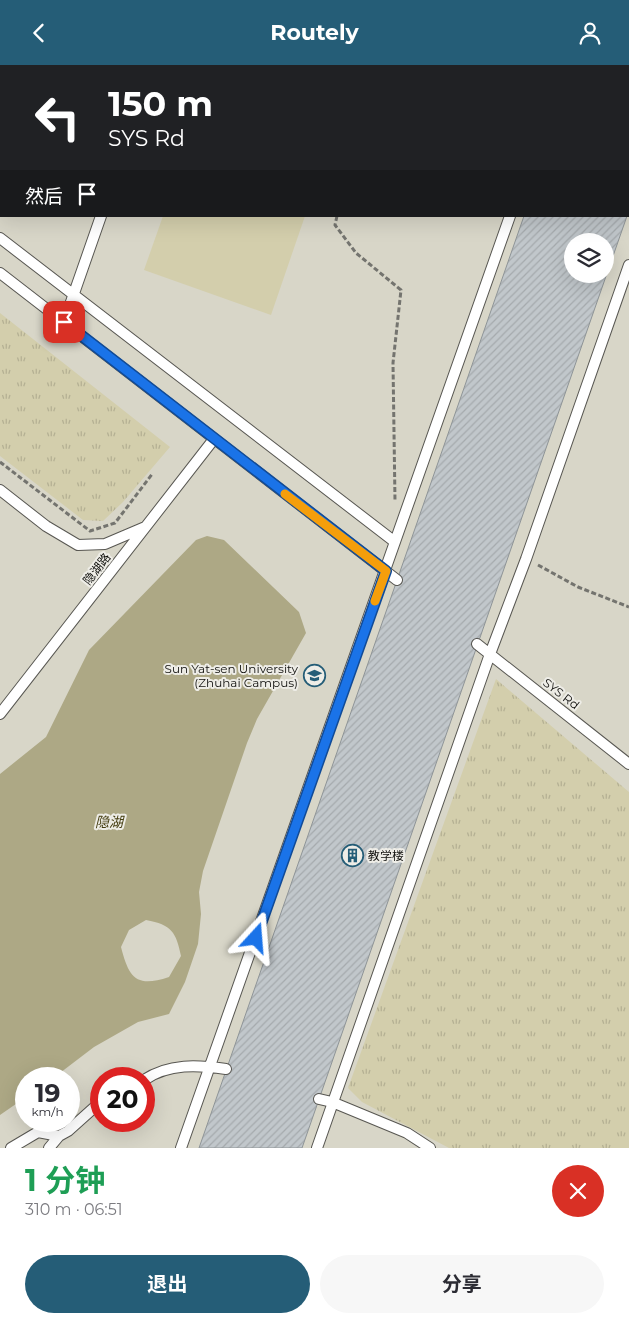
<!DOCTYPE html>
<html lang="zh">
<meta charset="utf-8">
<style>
body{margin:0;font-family:Montserrat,"Noto Sans SC",sans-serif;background:#f7f7f7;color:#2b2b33;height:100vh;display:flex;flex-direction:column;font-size:19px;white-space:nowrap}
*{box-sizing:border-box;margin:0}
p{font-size:16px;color:#7c7c81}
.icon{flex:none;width:28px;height:28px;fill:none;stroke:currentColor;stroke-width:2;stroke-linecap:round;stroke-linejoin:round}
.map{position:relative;height:1083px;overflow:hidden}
.side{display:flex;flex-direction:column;background:#fff;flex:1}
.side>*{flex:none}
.banner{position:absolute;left:0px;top:0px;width:630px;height:152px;box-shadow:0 5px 20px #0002;background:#202124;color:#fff;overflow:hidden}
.controls{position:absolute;left:564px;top:168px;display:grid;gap:10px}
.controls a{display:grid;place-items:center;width:50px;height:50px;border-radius:50%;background:#fff;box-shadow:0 5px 20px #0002;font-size:25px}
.speed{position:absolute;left:15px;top:1002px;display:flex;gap:10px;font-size:25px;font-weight:700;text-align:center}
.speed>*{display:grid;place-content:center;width:65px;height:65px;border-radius:50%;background:#fff;box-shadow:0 5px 20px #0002;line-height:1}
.speed small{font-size:12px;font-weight:400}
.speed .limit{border:8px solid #d22;background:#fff;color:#111}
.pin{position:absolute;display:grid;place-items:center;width:42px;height:42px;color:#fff;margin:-21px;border-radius:10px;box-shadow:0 2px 8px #0006}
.me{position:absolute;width:55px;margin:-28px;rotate:19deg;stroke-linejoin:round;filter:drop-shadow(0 0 4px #0008)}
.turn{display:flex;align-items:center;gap:18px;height:105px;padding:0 25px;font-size:22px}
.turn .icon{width:65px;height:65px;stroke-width:2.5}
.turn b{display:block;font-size:35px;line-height:42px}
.then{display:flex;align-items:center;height:48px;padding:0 25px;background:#0003;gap:10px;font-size:19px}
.round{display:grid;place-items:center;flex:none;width:52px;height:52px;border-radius:26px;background:#f7f7f7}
.head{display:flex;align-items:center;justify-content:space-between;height:85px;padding:0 25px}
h1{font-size:30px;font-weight:700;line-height:38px;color:#1e9e55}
.primary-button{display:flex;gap:10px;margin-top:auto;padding:10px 25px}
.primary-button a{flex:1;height:58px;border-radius:30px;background:#255d77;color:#fff;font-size:20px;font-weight:700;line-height:58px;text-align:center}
.primary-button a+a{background:#f7f7f7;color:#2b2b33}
header{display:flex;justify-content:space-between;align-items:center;height:65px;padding:0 25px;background:#255d77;color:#fff;font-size:22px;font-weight:700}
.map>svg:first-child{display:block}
.built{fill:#d8d6c8;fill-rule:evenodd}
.grass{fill:url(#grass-tufts)}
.forest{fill:url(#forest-firs)}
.garden{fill:#d3ceac}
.water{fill:#ada885;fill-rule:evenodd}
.building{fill:url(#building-hatch);stroke:#8e9497;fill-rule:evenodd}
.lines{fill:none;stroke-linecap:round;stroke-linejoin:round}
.service-casing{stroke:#585752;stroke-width:12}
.path{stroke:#74746f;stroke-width:3;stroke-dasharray:5 2.5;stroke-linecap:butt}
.service{stroke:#fff;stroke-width:10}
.route-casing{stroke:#114b97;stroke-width:12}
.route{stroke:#1a73e8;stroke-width:9}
.slow{stroke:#f59e0b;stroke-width:9}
.labels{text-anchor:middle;stroke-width:4;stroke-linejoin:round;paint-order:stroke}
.street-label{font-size:12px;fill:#0f0f0c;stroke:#eeede7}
.poi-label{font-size:12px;fill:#0f0f0c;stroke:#eeede7;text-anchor:end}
.water-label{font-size:14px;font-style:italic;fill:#433c0f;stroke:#eeede7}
</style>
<header><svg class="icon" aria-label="back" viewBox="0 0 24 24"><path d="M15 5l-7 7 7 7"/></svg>Routely<svg class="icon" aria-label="person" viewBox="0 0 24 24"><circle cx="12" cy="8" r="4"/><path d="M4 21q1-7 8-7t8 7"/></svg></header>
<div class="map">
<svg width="629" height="1083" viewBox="0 0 629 1083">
<defs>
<pattern id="grass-tufts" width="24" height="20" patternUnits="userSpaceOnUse" patternTransform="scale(1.25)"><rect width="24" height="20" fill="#d3ceac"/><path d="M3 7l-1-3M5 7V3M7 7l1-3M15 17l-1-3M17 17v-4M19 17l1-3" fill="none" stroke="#b4b093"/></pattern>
<pattern id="forest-firs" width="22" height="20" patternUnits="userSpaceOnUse" patternTransform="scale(1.25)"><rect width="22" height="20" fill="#b6b18d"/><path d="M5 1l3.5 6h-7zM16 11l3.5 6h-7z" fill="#9b9778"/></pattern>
<pattern id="building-hatch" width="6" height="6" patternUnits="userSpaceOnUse" patternTransform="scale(1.25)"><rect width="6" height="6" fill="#c1c7cb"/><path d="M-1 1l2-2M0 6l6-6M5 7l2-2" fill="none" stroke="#a5aaad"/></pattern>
</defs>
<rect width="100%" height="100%" fill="#e1e0da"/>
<path class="built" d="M0,0H629V1083H0ZM1,1H629V151H1ZM572,176H605V209H572ZM26,1014H69V1056H26ZM101,1014H144V1056H101Z"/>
<path class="grass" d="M0,248L170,382L123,437L103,456L83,455L0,391Z
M496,614L629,727V1083H449L362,1037L348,1023Z"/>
<path class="forest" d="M468,0H629V82V1Z"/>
<path class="garden" d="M216,0H358L215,1Z
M163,151H305L271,250L144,205Z"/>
<path class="water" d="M207,471L224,475L299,547L306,568L257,654L247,678L203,806L199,827L201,849L198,879L185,917L169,949L138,957L94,982L52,1014H26V1032L0,1050V709L46,672L89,585L196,475ZM146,855C172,860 176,867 181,891L169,912C136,923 129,913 121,882L129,865Z"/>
<path class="building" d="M0,0H55L1,1V15Z
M524,151H627L302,1083H199ZM572,176H605V209H572Z"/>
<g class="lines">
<defs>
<path id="service" d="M153,1V0
M0,173L395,477
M0,208L397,515
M64,257L101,151
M0,425L46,461L78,480L105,479L145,462
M477,579L629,699
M0,649L214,374
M144,1015C169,998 198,1000 226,1004
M319,1034L332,1037L407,1068L430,1083
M11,1083L38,1067L59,1071L68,1066L97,1040L101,1038
M49,1083L59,1071
M181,1083L510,151
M317,1083L490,589L526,494L629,200"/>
</defs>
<use href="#service" class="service-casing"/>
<path class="path" d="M403,1L404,0
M337,151L335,160L356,188L401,225L393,298L395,436
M0,397L90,466L115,458L153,408
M538,500L578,522L629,542"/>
<use href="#service" class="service"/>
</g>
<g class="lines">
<defs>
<path id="route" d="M64,257L386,506L256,873"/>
</defs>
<use href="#route" class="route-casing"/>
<use href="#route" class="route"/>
<path class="slow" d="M285,429L386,506L375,536"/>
</g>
<defs>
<symbol id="university-ring" viewBox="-11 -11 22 22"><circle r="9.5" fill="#eeede7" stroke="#255d77" stroke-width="1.5"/><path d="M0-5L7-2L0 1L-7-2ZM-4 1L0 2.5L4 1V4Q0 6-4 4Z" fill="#255d77"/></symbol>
<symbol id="building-ring" viewBox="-11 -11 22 22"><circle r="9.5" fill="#eeede7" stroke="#255d77" stroke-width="1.5"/><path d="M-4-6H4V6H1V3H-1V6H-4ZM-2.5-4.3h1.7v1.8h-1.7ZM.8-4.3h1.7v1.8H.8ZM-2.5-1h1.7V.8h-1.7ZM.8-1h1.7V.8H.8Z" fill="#255d77"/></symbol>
</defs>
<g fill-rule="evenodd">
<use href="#university-ring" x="302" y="598" width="25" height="25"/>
<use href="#building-ring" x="340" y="778" width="25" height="25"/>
</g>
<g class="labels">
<g class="street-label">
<text transform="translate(97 504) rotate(-52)" y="4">隐湖路</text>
<text transform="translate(561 629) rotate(38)" y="4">SYS Rd</text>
</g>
<g class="poi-label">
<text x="298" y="608">Sun Yat-sen University<tspan x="298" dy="14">(Zhuhai Campus)</tspan></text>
<text x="368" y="795" text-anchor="start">教学楼</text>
</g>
<g class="water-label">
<text x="109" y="762">隐湖</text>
</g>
</g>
</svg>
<div class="controls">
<a><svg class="icon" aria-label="layers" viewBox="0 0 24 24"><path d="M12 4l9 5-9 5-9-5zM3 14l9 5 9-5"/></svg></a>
</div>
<div class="speed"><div>19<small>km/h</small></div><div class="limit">20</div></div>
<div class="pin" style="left:64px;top:257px;background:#d93025"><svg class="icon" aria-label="arrive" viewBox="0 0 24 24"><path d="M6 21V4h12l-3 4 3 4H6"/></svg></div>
<svg class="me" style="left:256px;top:873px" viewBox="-20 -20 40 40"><path d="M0-17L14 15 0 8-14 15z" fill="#1a73e8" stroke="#fff" stroke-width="4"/></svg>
<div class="banner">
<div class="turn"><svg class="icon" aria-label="left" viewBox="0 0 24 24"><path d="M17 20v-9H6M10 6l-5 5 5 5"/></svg><div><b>150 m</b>SYS Rd</div></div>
<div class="then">然后<svg class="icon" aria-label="arrive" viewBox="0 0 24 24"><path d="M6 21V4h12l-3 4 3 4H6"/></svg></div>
</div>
</div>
<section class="side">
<div class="head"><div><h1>1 分钟</h1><p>310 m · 06:51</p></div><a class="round" style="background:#d93025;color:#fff"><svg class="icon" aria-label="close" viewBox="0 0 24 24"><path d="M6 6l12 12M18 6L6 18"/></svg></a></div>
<div class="primary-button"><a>退出</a><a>分享</a></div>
</section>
